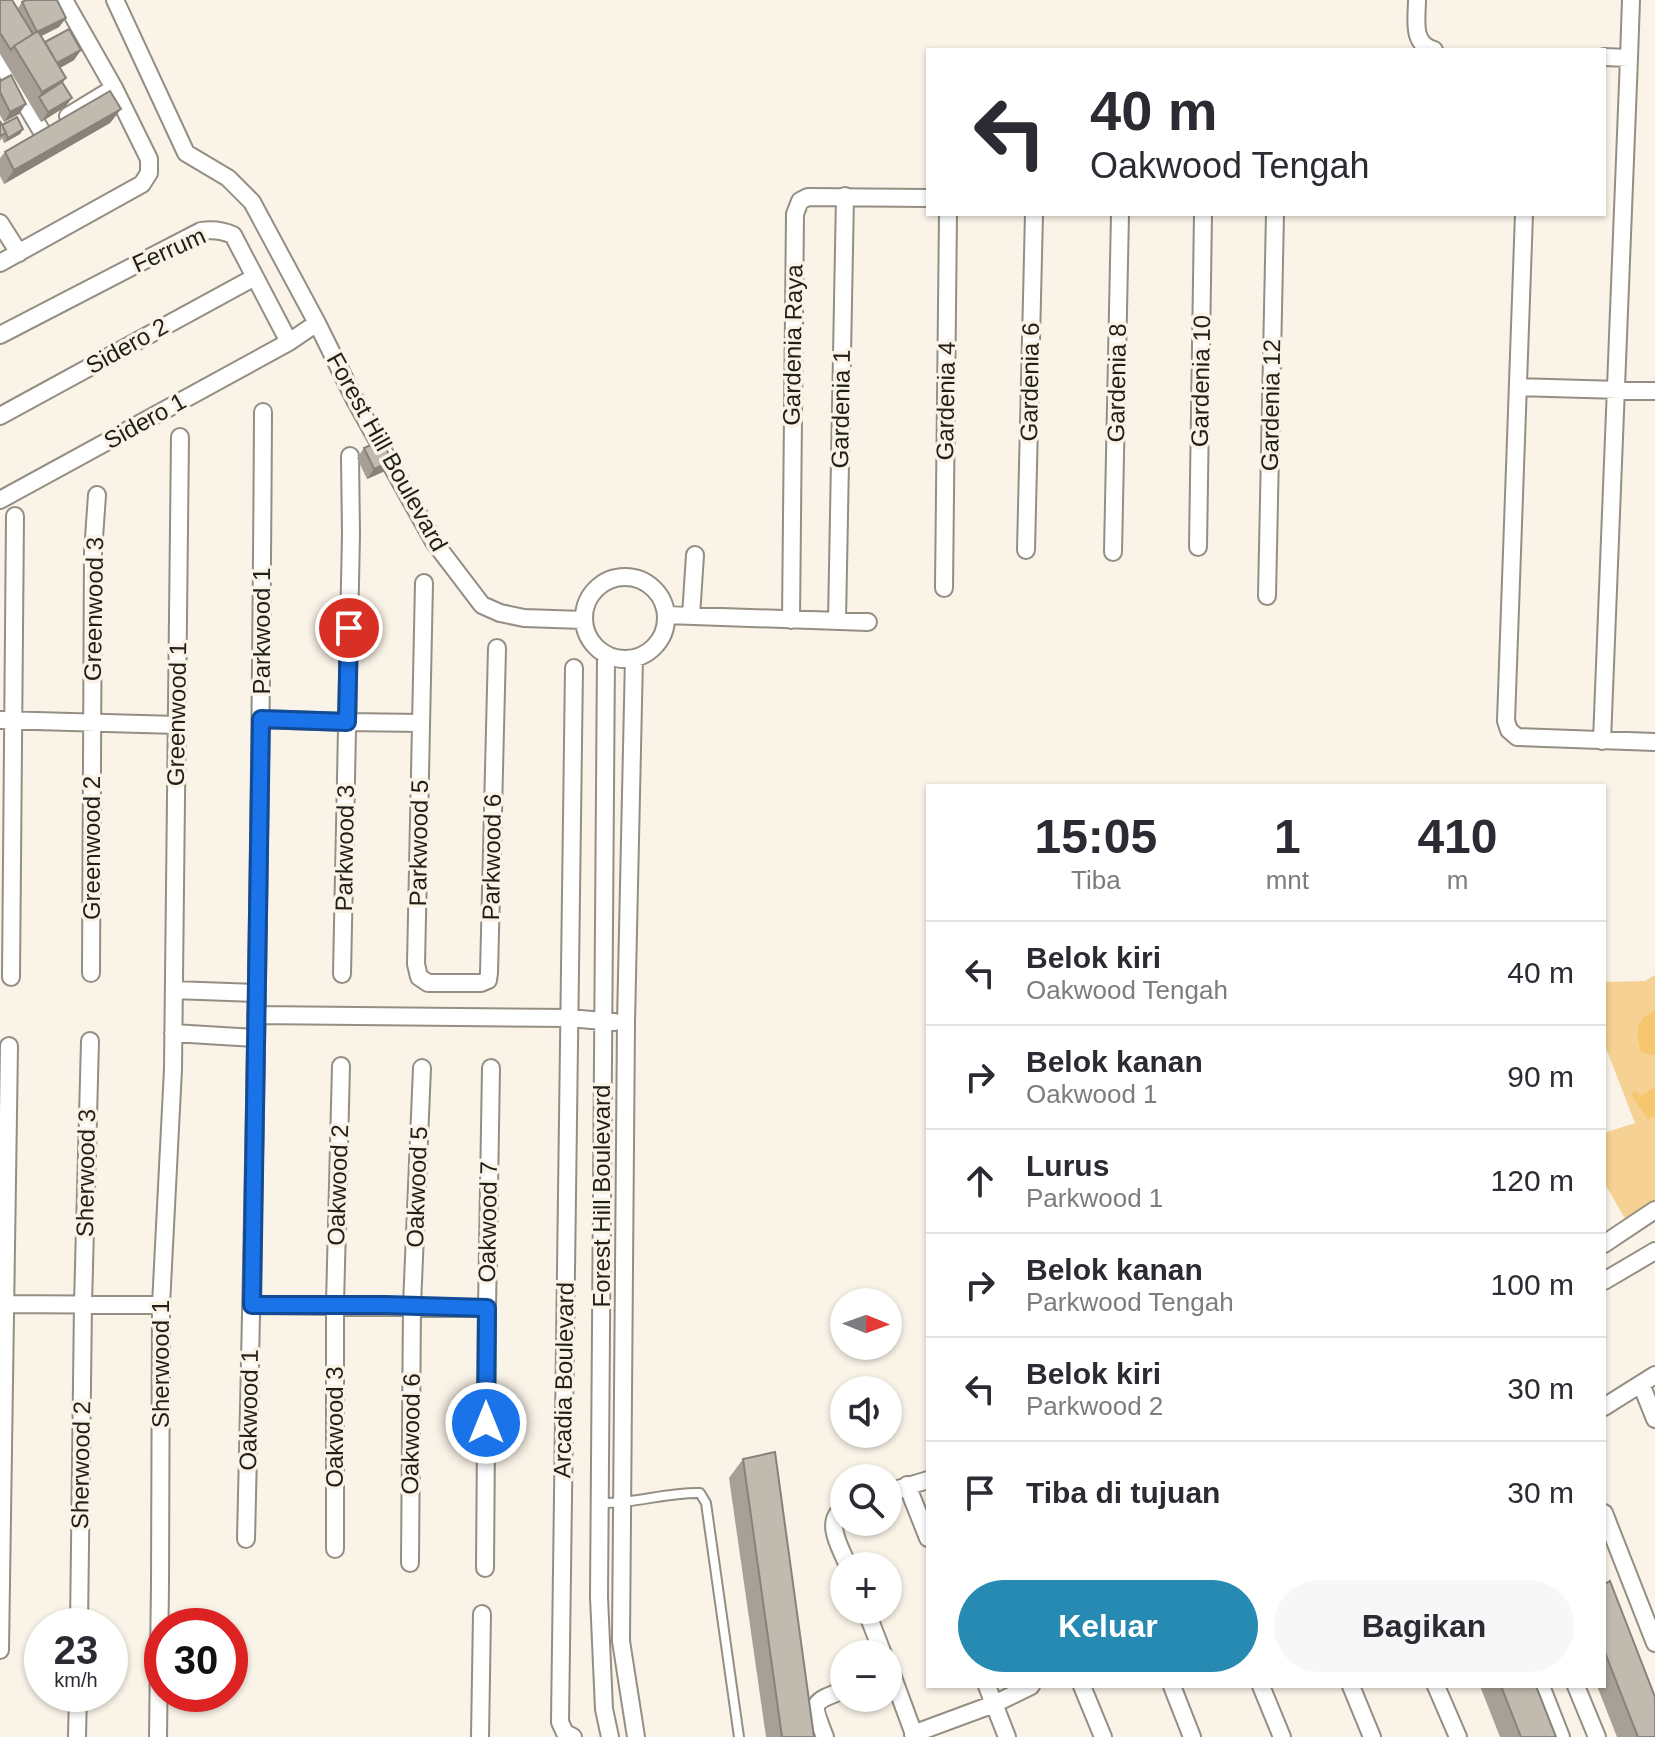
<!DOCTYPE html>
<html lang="id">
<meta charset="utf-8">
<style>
body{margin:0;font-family:Arial,sans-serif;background:#f7f7f7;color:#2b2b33;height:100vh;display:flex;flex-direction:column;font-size:30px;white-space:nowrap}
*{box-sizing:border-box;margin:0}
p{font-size:26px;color:#7c7c81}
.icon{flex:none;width:44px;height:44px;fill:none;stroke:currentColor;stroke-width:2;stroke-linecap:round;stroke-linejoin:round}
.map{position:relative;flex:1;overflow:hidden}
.details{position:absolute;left:926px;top:784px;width:680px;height:904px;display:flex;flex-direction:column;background:#fff;border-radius:0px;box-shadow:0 2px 6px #0004}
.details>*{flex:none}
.guide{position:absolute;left:926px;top:48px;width:680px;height:168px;border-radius:0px;box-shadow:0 2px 6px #0004;background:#fff;color:#2b2b33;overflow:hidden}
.needle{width:52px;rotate:91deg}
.controls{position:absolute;left:830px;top:1288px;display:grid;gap:16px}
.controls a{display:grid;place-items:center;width:72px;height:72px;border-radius:50%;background:#fff;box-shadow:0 2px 6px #0004;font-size:40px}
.speed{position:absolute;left:24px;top:1608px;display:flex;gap:16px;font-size:40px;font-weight:700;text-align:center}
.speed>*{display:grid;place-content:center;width:104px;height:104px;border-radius:50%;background:#fff;box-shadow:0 2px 6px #0004;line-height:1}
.speed small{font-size:20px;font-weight:400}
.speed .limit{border:12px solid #d22;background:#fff;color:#111}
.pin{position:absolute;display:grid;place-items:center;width:68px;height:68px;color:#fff;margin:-34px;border:4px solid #fff;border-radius:50%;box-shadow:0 2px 8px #0007}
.me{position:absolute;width:88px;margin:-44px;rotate:0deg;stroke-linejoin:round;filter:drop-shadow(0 0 6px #0008)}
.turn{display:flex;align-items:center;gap:28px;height:168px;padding:0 32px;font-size:36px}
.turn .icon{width:104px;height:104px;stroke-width:2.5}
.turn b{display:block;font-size:56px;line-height:68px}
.eta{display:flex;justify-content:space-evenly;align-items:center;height:136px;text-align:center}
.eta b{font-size:48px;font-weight:700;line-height:56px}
.button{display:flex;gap:16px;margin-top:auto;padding:16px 32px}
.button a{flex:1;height:92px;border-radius:48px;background:#268ab3;color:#fff;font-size:32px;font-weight:700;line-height:92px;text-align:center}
.button a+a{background:#f7f7f7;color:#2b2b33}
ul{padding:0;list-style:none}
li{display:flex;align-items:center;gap:24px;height:104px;padding:0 32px;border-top:2px solid #e1e1e2}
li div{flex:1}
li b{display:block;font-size:30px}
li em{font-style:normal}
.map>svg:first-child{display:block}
.green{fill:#f5d193}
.water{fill:#f7c770}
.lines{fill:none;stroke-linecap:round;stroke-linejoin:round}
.lane-casing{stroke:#948e83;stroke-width:12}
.street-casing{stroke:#948e83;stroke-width:20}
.lane{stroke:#fff;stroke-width:8}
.street{stroke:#fff;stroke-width:16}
.wall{fill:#a6a096}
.shaded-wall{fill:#87827a}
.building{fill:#c1baaf;stroke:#87827a;stroke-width:2}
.route-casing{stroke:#114b97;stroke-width:20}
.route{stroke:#1a73e8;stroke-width:14}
.labels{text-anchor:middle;stroke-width:7;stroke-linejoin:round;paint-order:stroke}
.street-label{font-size:24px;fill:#211f1a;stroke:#faf3e7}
</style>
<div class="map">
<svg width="1655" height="1737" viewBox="0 0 1655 1737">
<rect width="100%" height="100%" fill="#faf3e7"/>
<path class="green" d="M1655,975V1204L1627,1222L1604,1182V1133L1635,1123L1604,1043V982L1645,981Z"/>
<path class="water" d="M1655,1011V1054L1650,1055L1641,1052C1635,1034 1635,1018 1655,1011Z
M1655,1087V1116L1648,1120L1631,1094L1636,1091L1640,1096Z"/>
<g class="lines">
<defs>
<path id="lane" d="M600,1503C634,1504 667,1492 700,1493L706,1503L739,1737"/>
<path id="street" d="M115,0L186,153L228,178L252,202L317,323L356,402L434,542L482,605L500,613L524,618L583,620
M1417,0C1417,19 1411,44 1434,50
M1604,57L1629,58L1631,0
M0,61L42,132
M68,116L114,88
M1524,214L1506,721L1509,730L1517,737L1655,742
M0,223L19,253
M0,263L142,184L149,173V159L114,88L64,0
M0,335L201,231C213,229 222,230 233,235L289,342
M1518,387L1655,391
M0,416L255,277
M0,500L289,342L317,323
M1198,547L1203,214
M1026,550L1034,214
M1113,552L1120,214
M584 618a41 41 0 1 1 82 0a41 41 0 1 1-82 0Z
M424,583L416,964L419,977L428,983H481L488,980L489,973L497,648
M944,588L948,214
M1267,596L1275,214
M666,615L868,622
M691,616L695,555
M791,620L795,214L800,201L808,197L928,198
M837,621L845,196
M606,655L599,1597L604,1709L610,1737
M634,658L626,1022L621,1641L636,1737
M261,719L347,722L421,723
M0,720L177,725
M1602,741L1629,58
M91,973L93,552L97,495
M342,974L351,534L350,456
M11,977L15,516
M174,990L256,993
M256,1015L569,1018L614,1022
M173,1033L255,1038
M1604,1244L1655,1210
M1604,1281L1655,1251
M0,1304L161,1305
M252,1305L487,1308
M1641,1384L1655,1419
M1604,1407L1655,1375
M907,1485L928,1538
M888,1492L928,1480
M844,1508C823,1522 841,1548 848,1566
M1604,1513L1655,1643
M246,1539C255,1164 261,788 263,412
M335,1549V1304L341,1066
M410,1563L412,1305L422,1068
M485,1568L487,1308L491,1068
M866,1610L883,1654
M79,1626L83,1304L90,1041
M0,1650L9,1046
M891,1672L915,1737
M987,1686L1007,1737
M1082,1686L1103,1737
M1172,1686L1192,1737
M1261,1686L1282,1737
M1351,1686L1372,1737
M1436,1686L1458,1737
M1541,1686L1561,1737
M1576,1686L1597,1737
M913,1734L994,1704L1031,1686
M77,1737L78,1694
M158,1737L160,1584L161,1305L173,1069L180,437
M480,1737L482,1614
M573,1737L565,1733L560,1722L574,668
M825,1737C812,1703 809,1703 844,1690"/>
</defs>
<use href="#lane" class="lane-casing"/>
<use href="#street" class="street-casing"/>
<use href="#lane" class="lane"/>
<use href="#street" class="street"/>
</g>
<path class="wall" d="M0,0L13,1L18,8L22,2L66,18L59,27L41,36L45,43L81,50L74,60L60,68L62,82L72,98L65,107L41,122L0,54Z
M0,81L26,104L19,114L4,122L0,115Z
M121,109L110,123L4,184L0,176V158L5,152Z
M0,121L2,125L23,129L20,134L4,143L2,138L0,141Z
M364,448L385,471L367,479L357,458Z
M743,1459L814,1737H766L729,1478Z
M1604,1584L1655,1737H1617L1597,1686H1604Z
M1480,1686H1536L1556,1737H1500Z"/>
<path class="shaded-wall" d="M66,18L59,27L30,42L37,32Z
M81,50L74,60L51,73L57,63Z
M66,78L56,92L39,97L42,92Z
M72,98L65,107L41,122L48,112Z
M26,104L19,114L4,122L10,112Z
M121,109L110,123L4,184L14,170Z
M23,129L20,134L4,143L8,138Z
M392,461L385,471L367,479L374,469Z"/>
<path class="building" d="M0,0H12L33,34L14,46L11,50L0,33Z
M26,0H57L66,18L37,32L22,2Z
M69,29L81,50L57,63L45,42Z
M38,31L66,78L42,92L14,46Z
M11,75L26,104L10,112L0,92V81Z
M62,82L72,98L48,112L39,97Z
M110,91L121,109L14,170L5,152Z
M17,117L23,129L8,138L2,125Z
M0,121L6,133L0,136Z
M382,440L392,461L374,469L364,448Z
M775,1452L814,1737H782L743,1459Z
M1610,1581L1655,1697V1737H1638L1604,1650V1584Z
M1501,1686H1536L1556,1737H1521Z"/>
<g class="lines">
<defs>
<path id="route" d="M349,628L347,722L261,719L252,1305H386L487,1308L486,1423"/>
</defs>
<use href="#route" class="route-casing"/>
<use href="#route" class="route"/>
</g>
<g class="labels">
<g class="street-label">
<text transform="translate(169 250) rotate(-24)" y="8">Ferrum</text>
<text transform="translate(793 345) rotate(-89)" y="8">Gardenia Raya</text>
<text transform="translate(127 346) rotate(-29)" y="8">Sidero 2</text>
<text transform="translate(1201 381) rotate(-89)" y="8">Gardenia 10</text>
<text transform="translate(1030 382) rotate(-89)" y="8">Gardenia 6</text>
<text transform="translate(1117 383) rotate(-89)" y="8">Gardenia 8</text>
<text transform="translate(946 401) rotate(-89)" y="8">Gardenia 4</text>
<text transform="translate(1271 405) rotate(-89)" y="8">Gardenia 12</text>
<text transform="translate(841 409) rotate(-89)" y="8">Gardenia 1</text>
<text transform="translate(145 421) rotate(-29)" y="8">Sidero 1</text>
<text transform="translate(387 452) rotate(61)" y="8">Forest Hill Boulevard</text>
<text transform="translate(94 609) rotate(-89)" y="8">Greenwood 3</text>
<text transform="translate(262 631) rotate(-90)" y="8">Parkwood 1</text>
<text transform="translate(177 714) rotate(-89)" y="8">Greenwood 1</text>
<text transform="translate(419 843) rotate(-89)" y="8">Parkwood 5</text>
<text transform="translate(92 848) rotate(-90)" y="8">Greenwood 2</text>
<text transform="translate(345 848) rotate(-89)" y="8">Parkwood 3</text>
<text transform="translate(492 857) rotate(-89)" y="8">Parkwood 6</text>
<text transform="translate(86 1173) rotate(-89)" y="8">Sherwood 3</text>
<text transform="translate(338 1185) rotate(-88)" y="8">Oakwood 2</text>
<text transform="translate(417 1187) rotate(-88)" y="8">Oakwood 5</text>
<text transform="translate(602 1196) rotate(-90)" y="8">Forest Hill Boulevard</text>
<text transform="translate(488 1222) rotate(-89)" y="8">Oakwood 7</text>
<text transform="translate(161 1364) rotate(-90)" y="8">Sherwood 1</text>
<text transform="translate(564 1380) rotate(-89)" y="8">Arcadia Boulevard</text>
<text transform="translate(249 1410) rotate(-89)" y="8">Oakwood 1</text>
<text transform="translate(335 1427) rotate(-90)" y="8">Oakwood 3</text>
<text transform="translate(411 1434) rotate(-89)" y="8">Oakwood 6</text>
<text transform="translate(81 1465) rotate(-89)" y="8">Sherwood 2</text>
</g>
</g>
</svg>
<div class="controls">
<a><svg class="needle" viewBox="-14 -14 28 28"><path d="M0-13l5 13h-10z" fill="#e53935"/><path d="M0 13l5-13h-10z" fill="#7c7c81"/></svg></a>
<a><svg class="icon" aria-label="sound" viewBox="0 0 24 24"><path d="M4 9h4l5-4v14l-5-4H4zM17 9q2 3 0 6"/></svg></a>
<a><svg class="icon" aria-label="search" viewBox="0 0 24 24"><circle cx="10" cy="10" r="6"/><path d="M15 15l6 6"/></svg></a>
<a>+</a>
<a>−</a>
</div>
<div class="speed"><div>23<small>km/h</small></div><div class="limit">30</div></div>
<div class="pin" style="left:349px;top:628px;background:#d93025"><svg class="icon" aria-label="arrive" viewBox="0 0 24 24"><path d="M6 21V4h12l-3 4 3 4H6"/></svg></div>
<svg class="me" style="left:486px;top:1423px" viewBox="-20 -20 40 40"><circle r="17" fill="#1a73e8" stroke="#fff" stroke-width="3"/><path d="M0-11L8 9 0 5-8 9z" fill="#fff"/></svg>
<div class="guide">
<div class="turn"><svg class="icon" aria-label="left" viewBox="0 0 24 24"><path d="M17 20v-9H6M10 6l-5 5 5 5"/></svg><div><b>40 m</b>Oakwood Tengah</div></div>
</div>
<section class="details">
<div class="eta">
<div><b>15:05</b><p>Tiba</p></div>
<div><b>1</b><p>mnt</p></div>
<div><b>410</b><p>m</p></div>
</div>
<ul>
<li><svg class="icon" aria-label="left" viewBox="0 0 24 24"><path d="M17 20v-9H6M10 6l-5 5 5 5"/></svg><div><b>Belok kiri</b><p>Oakwood Tengah</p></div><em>40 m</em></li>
<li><svg class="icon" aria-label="right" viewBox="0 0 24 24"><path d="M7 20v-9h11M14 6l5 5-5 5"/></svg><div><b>Belok kanan</b><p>Oakwood 1</p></div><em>90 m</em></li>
<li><svg class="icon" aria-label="ahead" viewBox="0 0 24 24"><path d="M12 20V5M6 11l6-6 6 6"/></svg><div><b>Lurus</b><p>Parkwood 1</p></div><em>120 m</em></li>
<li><svg class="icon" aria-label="right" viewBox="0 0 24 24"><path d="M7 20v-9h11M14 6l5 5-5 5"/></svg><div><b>Belok kanan</b><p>Parkwood Tengah</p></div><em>100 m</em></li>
<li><svg class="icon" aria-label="left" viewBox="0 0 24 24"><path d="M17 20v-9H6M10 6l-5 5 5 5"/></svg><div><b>Belok kiri</b><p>Parkwood 2</p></div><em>30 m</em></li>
<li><svg class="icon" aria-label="arrive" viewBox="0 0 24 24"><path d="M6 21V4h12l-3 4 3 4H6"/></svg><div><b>Tiba di tujuan</b></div><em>30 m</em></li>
</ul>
<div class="button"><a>Keluar</a><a>Bagikan</a></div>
</section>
</div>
